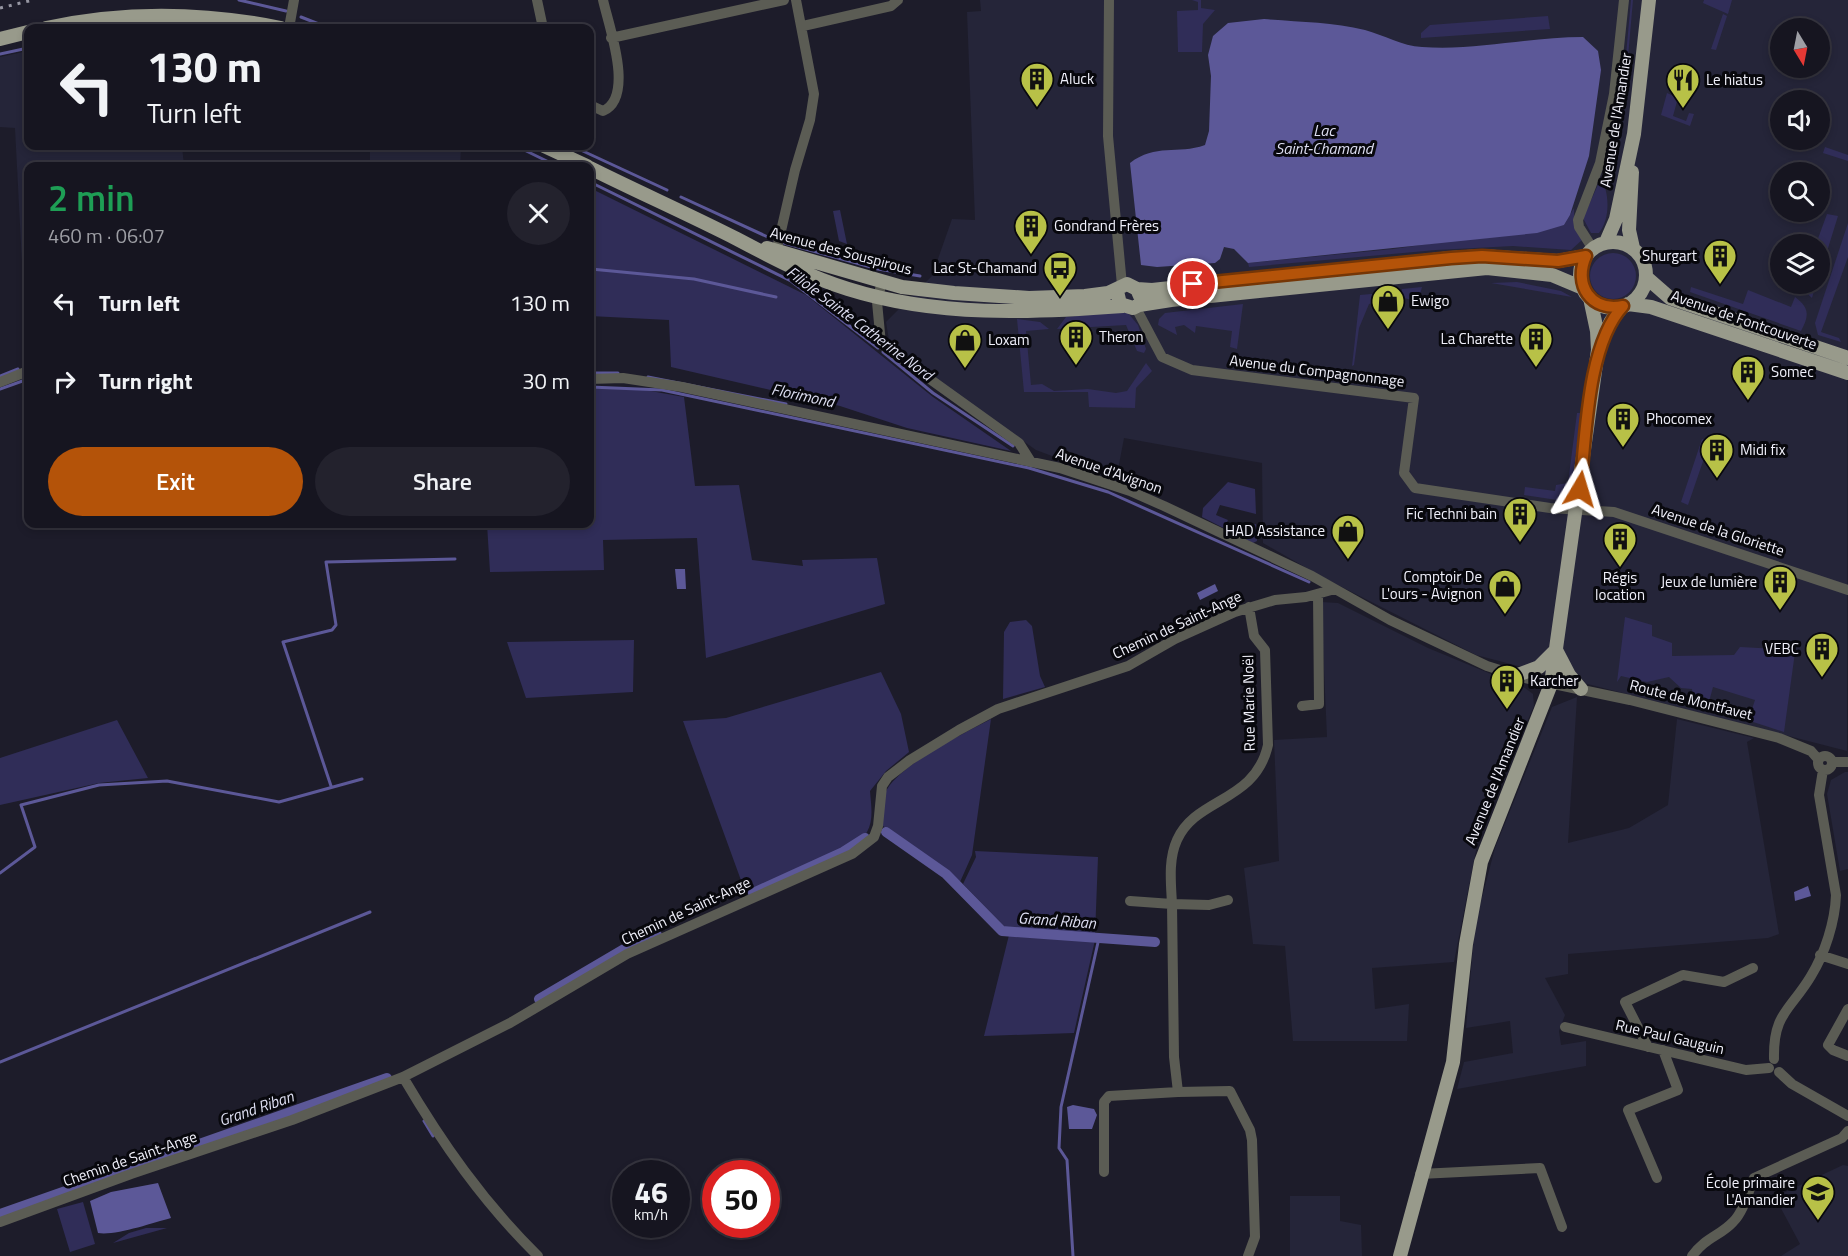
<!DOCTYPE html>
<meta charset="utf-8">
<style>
body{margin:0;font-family:"Titillium Web",sans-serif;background:#23222d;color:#f1f3f6;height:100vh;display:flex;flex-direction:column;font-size:22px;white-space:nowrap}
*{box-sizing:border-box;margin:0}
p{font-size:20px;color:#9e9fa5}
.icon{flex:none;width:33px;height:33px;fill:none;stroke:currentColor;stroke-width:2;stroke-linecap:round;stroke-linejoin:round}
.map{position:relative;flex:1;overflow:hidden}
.side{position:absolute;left:24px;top:162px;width:570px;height:366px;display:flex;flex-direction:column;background:#161520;border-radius:12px;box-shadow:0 3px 9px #0003,0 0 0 2px #35343e}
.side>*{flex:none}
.guide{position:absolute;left:24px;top:24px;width:570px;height:126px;border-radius:12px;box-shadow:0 3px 9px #0003,0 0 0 2px #35343e;background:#161520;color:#f1f3f6;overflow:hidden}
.needle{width:39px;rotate:170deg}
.tools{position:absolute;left:1770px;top:18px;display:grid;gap:12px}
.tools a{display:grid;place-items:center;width:60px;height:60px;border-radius:50%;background:#161520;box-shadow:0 3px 9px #0003,0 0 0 2px #35343e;font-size:30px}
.speed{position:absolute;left:612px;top:1160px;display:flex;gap:12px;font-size:30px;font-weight:700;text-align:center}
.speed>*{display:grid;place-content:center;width:78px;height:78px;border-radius:50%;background:#161520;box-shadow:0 3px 9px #0003,0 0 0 2px #35343e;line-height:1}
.speed small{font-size:15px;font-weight:400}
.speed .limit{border:9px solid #d22;background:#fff;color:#111}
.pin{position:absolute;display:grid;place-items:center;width:51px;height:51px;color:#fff;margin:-26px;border:3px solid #fff;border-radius:50%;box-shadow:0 2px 6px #0007}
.me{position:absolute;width:66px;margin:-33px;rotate:7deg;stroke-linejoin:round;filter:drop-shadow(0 0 4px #0008)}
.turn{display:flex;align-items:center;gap:21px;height:126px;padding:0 24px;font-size:27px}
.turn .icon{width:78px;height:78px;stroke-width:2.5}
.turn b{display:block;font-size:42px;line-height:51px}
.round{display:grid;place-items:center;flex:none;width:63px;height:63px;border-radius:32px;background:#23222d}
.head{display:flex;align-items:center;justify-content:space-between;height:102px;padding:0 24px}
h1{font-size:36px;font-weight:600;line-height:45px;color:#1e9e55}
.primary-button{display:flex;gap:12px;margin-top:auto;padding:12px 24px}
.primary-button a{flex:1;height:69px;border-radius:36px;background:#b45309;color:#fff;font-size:24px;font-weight:600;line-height:69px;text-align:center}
.primary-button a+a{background:#23222d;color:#f1f3f6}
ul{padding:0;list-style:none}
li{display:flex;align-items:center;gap:18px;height:78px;padding:0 24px}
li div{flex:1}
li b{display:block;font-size:22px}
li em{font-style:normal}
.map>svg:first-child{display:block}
.built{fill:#252539;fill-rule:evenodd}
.green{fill:#302d58}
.water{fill:#5c5898}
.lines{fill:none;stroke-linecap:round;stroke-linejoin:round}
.stream{stroke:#5c5898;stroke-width:3}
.canal{stroke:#5c5898;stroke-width:10}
.minor{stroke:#5b5c54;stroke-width:10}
.major{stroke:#989a8b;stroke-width:14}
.rail{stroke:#9696a2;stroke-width:3;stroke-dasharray:3 6;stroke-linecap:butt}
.route-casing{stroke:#753606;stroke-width:15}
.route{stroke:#b45309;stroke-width:10}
.labels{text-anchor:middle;stroke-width:6;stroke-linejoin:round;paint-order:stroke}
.poi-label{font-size:15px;fill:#f1f1fb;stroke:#08080d;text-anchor:start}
.street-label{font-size:15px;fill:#f1f1fb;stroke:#08080d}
.water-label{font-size:16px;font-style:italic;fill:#dedff2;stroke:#08080d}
</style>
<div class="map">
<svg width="1848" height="1256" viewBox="0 0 1848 1256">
<rect width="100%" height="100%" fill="#1d1c2a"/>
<path class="built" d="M980,0H1848L1847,751L1476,655L1324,578L1263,543L1262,463L1124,438L1116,480L1036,450L902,356L889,340L886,322L932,276L952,219L975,220L967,12L981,11ZM1780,28H1820V68H1780ZM1780,100H1820V140H1780ZM1780,172H1820V212H1780ZM1780,244H1820V284H1780Z
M28,51V146H182L184,166H28V263H22L15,128L0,127V57Z
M370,146H461L460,166H370Z
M1321,602L1338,603L1428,648L1525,688L1533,694L1534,706L1481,825L1454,962L1372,968L1375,1009L1409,1004L1407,1041H1293L1285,946L1253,944L1244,868L1279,861L1274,740L1327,737Z
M1577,697L1568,843L1629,828L1668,805L1677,719L1754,738L1747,742L1779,934L1768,938L1568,954V974L1545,978L1565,1015L1559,1031L1561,1045L1586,1041V1066L1457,1089L1464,1062L1513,1053L1510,1021L1466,1028L1475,924L1495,848L1552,707Z
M1845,772H1848V869L1840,871L1827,794L1831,780Z
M1843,1165L1848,1166V1256H1781L1800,1244L1775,1197Z
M1290,1196H1340V1221L1361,1225L1362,1256H1290Z"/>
<path class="green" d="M1192,0H1201V8L1215,10L1203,24L1202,52H1178L1177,11L1198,10V2Z
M1631,0H1633L1623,114L1617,118H1615L1626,55Z
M1704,0H1732L1728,14L1703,3Z
M1723,14L1727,16L1716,50L1711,49Z
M1548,16L1550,29L1421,38V33L1430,25Z
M1667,93L1678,98L1673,116L1686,121L1689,113L1694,114L1690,126L1661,115Z
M1825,147L1848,155V161L1823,153Z
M1601,178C1610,194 1610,219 1599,233H1591L1583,218Z
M590,188L806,295L933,397L1011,451L907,428L840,406L671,367L669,320L590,316Z
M1574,208V226L1582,240L1571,250L1513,246L1436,250L1249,267L1248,263L1393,249L1564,225Z
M840,210L847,244L839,241L833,211Z
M1827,214L1838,216L1820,274V244H1816Z
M1848,223V257L1821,332L1839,338L1841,342L1818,335L1815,323Z
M1590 276a23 23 0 1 1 46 0a23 23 0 1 1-46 0Z
M1517,282L1561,291L1572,297L1491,283Z
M1797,284H1816L1812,298Z
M1422,287L1418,302L1401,297L1402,289Z
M1691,287L1743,304L1748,290L1791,307L1795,297C1810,308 1809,316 1801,331L1690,292Z
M1393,292L1390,298L1369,304L1359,328L1354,365L1352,366L1360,295Z
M1243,304L1237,349L1230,347L1232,331L1196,326L1195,333L1184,325L1175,327L1177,335L1158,325L1159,319L1165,313Z
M1118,312L1128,313L1138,325L1146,349L1144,353L1137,351L1126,325L1057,329L1066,317Z
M1017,319L1040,322L1049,329L1026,331L1031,385L1042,384L1054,391L1088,389L1116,393L1127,391L1146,363L1152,371L1136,388L1135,408L1089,407L1088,392H1024Z
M590,388L645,390L684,397L695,486L739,485L752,560L803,566L802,560L877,558L885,604L706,658L697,538L603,540L604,570L490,572L487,524H590Z
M1577,413H1581L1572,486L1567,494L1557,500L1524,495L1525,487L1555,491L1556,485L1568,483Z
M1702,439L1710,441L1688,505L1681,502Z
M1228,482L1255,489L1256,514L1220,505L1216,515L1228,520L1225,526L1233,529L1256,524L1257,541L1253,543L1202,517L1203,508Z
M1625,617L1652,625V636L1672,643V656L1734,655L1740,647L1777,649L1781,643L1796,645L1784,732L1738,717L1742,709H1752L1755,700L1713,687L1707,709L1694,704L1692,689L1681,688L1669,677L1647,682L1621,676L1617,682Z
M1026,620L1032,626L1040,676L1045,687L1003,699L1004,632L1010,622Z
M634,640L633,692L526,698L507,642Z
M881,672L901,714L909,752L886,771L870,791C871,805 874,819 867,832C856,851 769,883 746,894L683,721L726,718Z
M991,719L972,855L960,882L883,826C883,816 881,802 885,793C898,765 963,734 991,719Z
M117,720L148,778L99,783L0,805V758Z
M975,851L1098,857L1095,935L1005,927L963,884L976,857Z
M1009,935L1095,940L1074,1033L984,1036Z
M83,1202L95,1244L70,1252L57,1209Z
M146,1228H167L113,1243L129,1233Z"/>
<path class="water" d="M1264,19C1298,22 1332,22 1365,30C1384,35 1402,46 1422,47C1476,51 1529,37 1583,37L1598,51L1601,70L1589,156L1570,215L1564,225L1537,233L1248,263L1234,249L1224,247L1220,259L1215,263L1157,267L1141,265L1130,163C1156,143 1177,155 1205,145L1209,131L1211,76L1208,55L1213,36L1228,23Z
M675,569H685L686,589H677Z
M1215,584L1218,591L1200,600L1197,593Z
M1808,886L1811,896L1795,901L1794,892Z
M1073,1105L1094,1109L1097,1115L1092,1129H1069L1067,1107Z
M158,1183L171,1218C152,1223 115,1236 98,1233L90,1201L111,1192Z"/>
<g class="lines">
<path class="stream" d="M239,0L286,11
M301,17L329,28
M165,28H175
M0,54L28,48
M516,146L557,166
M572,146L667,190
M590,182L791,281L878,348
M681,197L770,238
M784,243L878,269L920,276
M591,269L694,279L776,297
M883,352L933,393L1013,446
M590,373H618
M0,376L18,369
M648,377L786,404
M590,387L662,390L1029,468L1108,492L1309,582
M0,389L28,379
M331,786L283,642L332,630L336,625L326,562L455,559
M0,873L35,847L21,805L99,785L167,781L279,802L362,779
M0,1062L370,912
M424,1121L433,1136
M1073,1256L1067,1160L1059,1148L1061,1107L1099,938"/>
<path class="canal" d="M886,832L946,874L1002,931L1155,942
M753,893L843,852L865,838
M539,999L624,949L657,935
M0,1214L387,1078"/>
<path class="minor" d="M537,0L543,28
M1109,0L1108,136L1122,285
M803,26L891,6L898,0
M289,28L294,0
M611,38L784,0
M590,105L603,111C635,97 609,27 603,0
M1593,249L1579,227L1578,220L1600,163L1614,94L1624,0
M775,257L795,170L810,120L814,94L796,0
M882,281L877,302L881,344L1019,443L1031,462
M1136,308L1162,357L1192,370L1414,398L1404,473L1415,488L1550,508L1614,512L1848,590
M590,379L623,378L682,387L1060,468L1130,491L1164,506L1312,576L1390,620L1487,666L1525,678L1630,700L1779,738L1811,751L1818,759
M0,382L28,371
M1302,706L1319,704L1318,594
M1818 763a7 7 0 1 1 14 0a7 7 0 1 1-14 0Z
M1833,762H1848
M1228,900L1209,905L1172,904C1171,883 1168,860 1177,840C1196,797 1255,803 1268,745L1265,650L1254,636L1249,607
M1130,901L1172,904L1174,1057L1178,1092L1230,1091L1250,1130L1252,1140L1255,1237L1248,1256
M1820,955L1848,964
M1848,1009L1828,1045L1833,1050L1848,1056
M1565,1027L1746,1070L1769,1068
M1648,1047L1625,1002L1683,975L1724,982L1753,968
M1774,1059C1773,1013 1790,1011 1811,976C1825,953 1835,922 1836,895L1819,795L1823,770
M1779,1072L1792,1084L1848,1116
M403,1077C442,1143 483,1202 538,1256
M1104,1172V1102L1109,1096L1178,1092
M1420,1174L1540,1168L1562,1227
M1657,1178L1628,1110L1678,1090L1663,1050
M0,1222L131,1174L292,1120L403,1077L510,1023L627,954L852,854L874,837L878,826L882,786L888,777L910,760L959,730L998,709L1128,666L1175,639L1235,612L1275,600L1306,597L1335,589
M1692,1256C1706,1237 1720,1236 1733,1222C1744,1211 1748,1192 1754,1178L1842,1138L1848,1131"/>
<path class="major" d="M46,28C124,11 202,12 281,28
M0,39L28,32
M544,146L587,166
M590,168C638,192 688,214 737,239C773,258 809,277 848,289C937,317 1031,313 1123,306
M1632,172L1629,230L1633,248
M1606,242L1616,219L1634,134L1649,0
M1580 275a33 33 0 1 1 66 0a33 33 0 1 1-66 0Z
M767,248L902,287L954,293L1029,298L1085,296L1108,293L1127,284L1137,289L1140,296
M1646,277L1670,298L1848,358
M1137,289L1152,290L1451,258L1482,256L1558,261L1586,256
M1117,291L1120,304L1133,308L1139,305L1171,300L1487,268L1552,275L1583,288
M1628,304L1651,307L1848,373
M1600,345L1611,321L1623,306
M1515,676L1539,667L1556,650L1569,675L1581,689
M1400,1256L1453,1062L1466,944L1481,862L1551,684L1598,350L1597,331L1590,298"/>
<path class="rail" d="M0,8L33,0"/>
</g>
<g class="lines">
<defs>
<path id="route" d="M1193,284L1451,258L1482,256L1558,261L1586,256C1573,285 1591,312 1623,306C1587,345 1586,436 1580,489"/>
</defs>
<use href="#route" class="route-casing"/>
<use href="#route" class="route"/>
</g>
<defs>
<symbol id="building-pin" viewBox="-11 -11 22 30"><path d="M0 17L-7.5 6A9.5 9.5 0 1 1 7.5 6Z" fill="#b8c147" stroke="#08080d"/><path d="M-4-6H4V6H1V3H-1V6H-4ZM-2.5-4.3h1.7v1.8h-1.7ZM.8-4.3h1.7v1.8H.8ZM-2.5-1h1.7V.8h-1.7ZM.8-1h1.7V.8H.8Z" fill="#111"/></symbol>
<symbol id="restaurant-pin" viewBox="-11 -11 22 30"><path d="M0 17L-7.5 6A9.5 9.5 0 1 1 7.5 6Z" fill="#b8c147" stroke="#08080d"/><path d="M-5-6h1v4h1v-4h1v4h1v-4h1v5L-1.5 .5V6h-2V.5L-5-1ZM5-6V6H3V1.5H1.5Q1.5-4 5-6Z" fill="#111"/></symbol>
<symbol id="bus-pin" viewBox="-11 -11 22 30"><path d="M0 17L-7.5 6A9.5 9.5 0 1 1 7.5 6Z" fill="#b8c147" stroke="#08080d"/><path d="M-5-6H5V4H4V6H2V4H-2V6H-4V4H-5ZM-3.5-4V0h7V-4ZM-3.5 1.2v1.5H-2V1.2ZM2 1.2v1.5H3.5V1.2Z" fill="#111"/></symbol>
<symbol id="shop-pin" viewBox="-11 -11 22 30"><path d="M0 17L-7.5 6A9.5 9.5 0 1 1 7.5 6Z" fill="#b8c147" stroke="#08080d"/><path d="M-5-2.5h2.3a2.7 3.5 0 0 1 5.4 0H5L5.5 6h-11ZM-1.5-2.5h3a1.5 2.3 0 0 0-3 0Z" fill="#111"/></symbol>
<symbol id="school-pin" viewBox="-11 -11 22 30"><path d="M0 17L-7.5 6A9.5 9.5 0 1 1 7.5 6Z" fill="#b8c147" stroke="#08080d"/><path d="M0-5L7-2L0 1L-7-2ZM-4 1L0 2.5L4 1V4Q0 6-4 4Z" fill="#111"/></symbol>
</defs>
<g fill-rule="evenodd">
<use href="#building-pin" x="1018" y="60" width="38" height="52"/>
<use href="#restaurant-pin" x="1664" y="61" width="38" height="52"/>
<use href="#building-pin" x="1012" y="207" width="38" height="52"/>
<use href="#building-pin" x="1701" y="237" width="38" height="52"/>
<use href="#bus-pin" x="1041" y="249" width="38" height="52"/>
<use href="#shop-pin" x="1369" y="282" width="38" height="52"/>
<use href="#building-pin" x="1057" y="318" width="38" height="52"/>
<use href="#building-pin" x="1517" y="320" width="38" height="52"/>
<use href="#shop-pin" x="946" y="321" width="38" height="52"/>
<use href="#building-pin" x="1729" y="353" width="38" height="52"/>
<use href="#building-pin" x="1604" y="400" width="38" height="52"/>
<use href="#building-pin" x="1698" y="431" width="38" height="52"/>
<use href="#building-pin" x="1501" y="495" width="38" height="52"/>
<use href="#shop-pin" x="1329" y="512" width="38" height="52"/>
<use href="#building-pin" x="1601" y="520" width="38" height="52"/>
<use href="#building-pin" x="1761" y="563" width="38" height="52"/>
<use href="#shop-pin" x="1486" y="567" width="38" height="52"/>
<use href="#building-pin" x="1803" y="630" width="38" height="52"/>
<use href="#building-pin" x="1488" y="662" width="38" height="52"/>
<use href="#school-pin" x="1799" y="1173" width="38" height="52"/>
</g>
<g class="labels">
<g class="poi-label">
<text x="1060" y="84">Aluck</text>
<text x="1706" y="85">Le hiatus</text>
<text x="1054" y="231">Gondrand Frères</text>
<text x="1697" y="261" text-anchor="end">Shurgart</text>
<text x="1037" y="273" text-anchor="end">Lac St-Chamand</text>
<text x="1411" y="306">Ewigo</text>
<text x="1099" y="342">Theron</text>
<text x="1513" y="344" text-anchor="end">La Charette</text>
<text x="988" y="345">Loxam</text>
<text x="1771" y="377">Somec</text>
<text x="1646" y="424">Phocomex</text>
<text x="1740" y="455">Midi fix</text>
<text x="1497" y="519" text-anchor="end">Fic Techni bain</text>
<text x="1325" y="536" text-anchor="end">HAD Assistance</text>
<text x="1482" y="582" text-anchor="end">Comptoir De<tspan x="1482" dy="17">L'ours - Avignon</tspan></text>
<text x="1620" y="583" text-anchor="middle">Régis<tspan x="1620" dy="17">location</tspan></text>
<text x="1757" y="587" text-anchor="end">Jeux de lumière</text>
<text x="1799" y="654" text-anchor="end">VEBC</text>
<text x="1530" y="686">Karcher</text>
<text x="1795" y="1188" text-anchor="end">École primaire<tspan x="1795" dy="17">L'Amandier</tspan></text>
</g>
<g class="street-label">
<text transform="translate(1616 120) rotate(-81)" y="5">Avenue de l'Amandier</text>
<text transform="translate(841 251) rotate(15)" y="5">Avenue des Souspirous</text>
<text transform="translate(1744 320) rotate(19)" y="5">Avenue de Fontcouverte</text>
<text transform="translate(1317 371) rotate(7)" y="5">Avenue du Compagnonnage</text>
<text transform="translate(1109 471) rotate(19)" y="5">Avenue d'Avignon</text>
<text transform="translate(1718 530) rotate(18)" y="5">Avenue de la Gloriette</text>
<text transform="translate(1177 625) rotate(-25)" y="5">Chemin de Saint-Ange</text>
<text transform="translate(1691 700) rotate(14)" y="5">Route de Montfavet</text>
<text transform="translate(1249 703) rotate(-91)" y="5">Rue Marie Noël</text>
<text transform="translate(1495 781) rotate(-68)" y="5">Avenue de l'Amandier</text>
<text transform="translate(686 911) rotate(-25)" y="5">Chemin de Saint-Ange</text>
<text transform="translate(1670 1037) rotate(13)" y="5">Rue Paul Gauguin</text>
<text transform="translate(130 1159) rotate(-19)" y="5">Chemin de Saint-Ange</text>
</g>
<g class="water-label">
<text x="1324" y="136">Lac<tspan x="1324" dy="18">Saint-Chamand</tspan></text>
<text transform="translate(860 323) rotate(37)" y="6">Filiole Sainte Catherine Nord</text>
<text transform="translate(803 395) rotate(12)" y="6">Florimond</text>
<text transform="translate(1057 920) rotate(4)" y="6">Grand Riban</text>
<text transform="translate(256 1108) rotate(-19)" y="6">Grand Riban</text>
</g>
</g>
</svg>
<div class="tools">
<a><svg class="needle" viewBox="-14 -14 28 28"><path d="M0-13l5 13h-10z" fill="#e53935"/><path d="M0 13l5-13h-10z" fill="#9e9fa5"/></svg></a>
<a><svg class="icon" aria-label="sound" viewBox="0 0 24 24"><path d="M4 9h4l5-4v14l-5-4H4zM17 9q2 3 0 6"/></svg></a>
<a><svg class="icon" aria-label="search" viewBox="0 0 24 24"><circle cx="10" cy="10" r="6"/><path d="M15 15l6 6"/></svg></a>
<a><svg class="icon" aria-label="layers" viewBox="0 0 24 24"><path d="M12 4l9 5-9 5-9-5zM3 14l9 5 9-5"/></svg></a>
</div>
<div class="speed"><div>46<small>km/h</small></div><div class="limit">50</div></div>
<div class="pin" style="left:1193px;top:284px;background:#d93025"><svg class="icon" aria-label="arrive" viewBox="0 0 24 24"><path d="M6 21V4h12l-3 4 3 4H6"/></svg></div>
<svg class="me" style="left:1580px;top:489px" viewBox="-20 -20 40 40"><path d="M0-17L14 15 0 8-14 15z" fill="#b45309" stroke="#fff" stroke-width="4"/></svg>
<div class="guide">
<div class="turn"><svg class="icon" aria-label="left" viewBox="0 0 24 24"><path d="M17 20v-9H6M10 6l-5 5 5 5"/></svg><div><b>130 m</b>Turn left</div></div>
</div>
<section class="side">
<div class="head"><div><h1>2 min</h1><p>460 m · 06:07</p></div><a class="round"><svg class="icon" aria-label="close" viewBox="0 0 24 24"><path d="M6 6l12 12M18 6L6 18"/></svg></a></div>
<ul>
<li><svg class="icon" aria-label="left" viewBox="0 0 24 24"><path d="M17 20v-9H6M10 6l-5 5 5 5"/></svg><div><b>Turn left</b></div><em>130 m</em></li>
<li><svg class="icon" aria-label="right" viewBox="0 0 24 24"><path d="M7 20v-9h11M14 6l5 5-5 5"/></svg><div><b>Turn right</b></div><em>30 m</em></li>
</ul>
<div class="primary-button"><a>Exit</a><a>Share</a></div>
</section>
</div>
